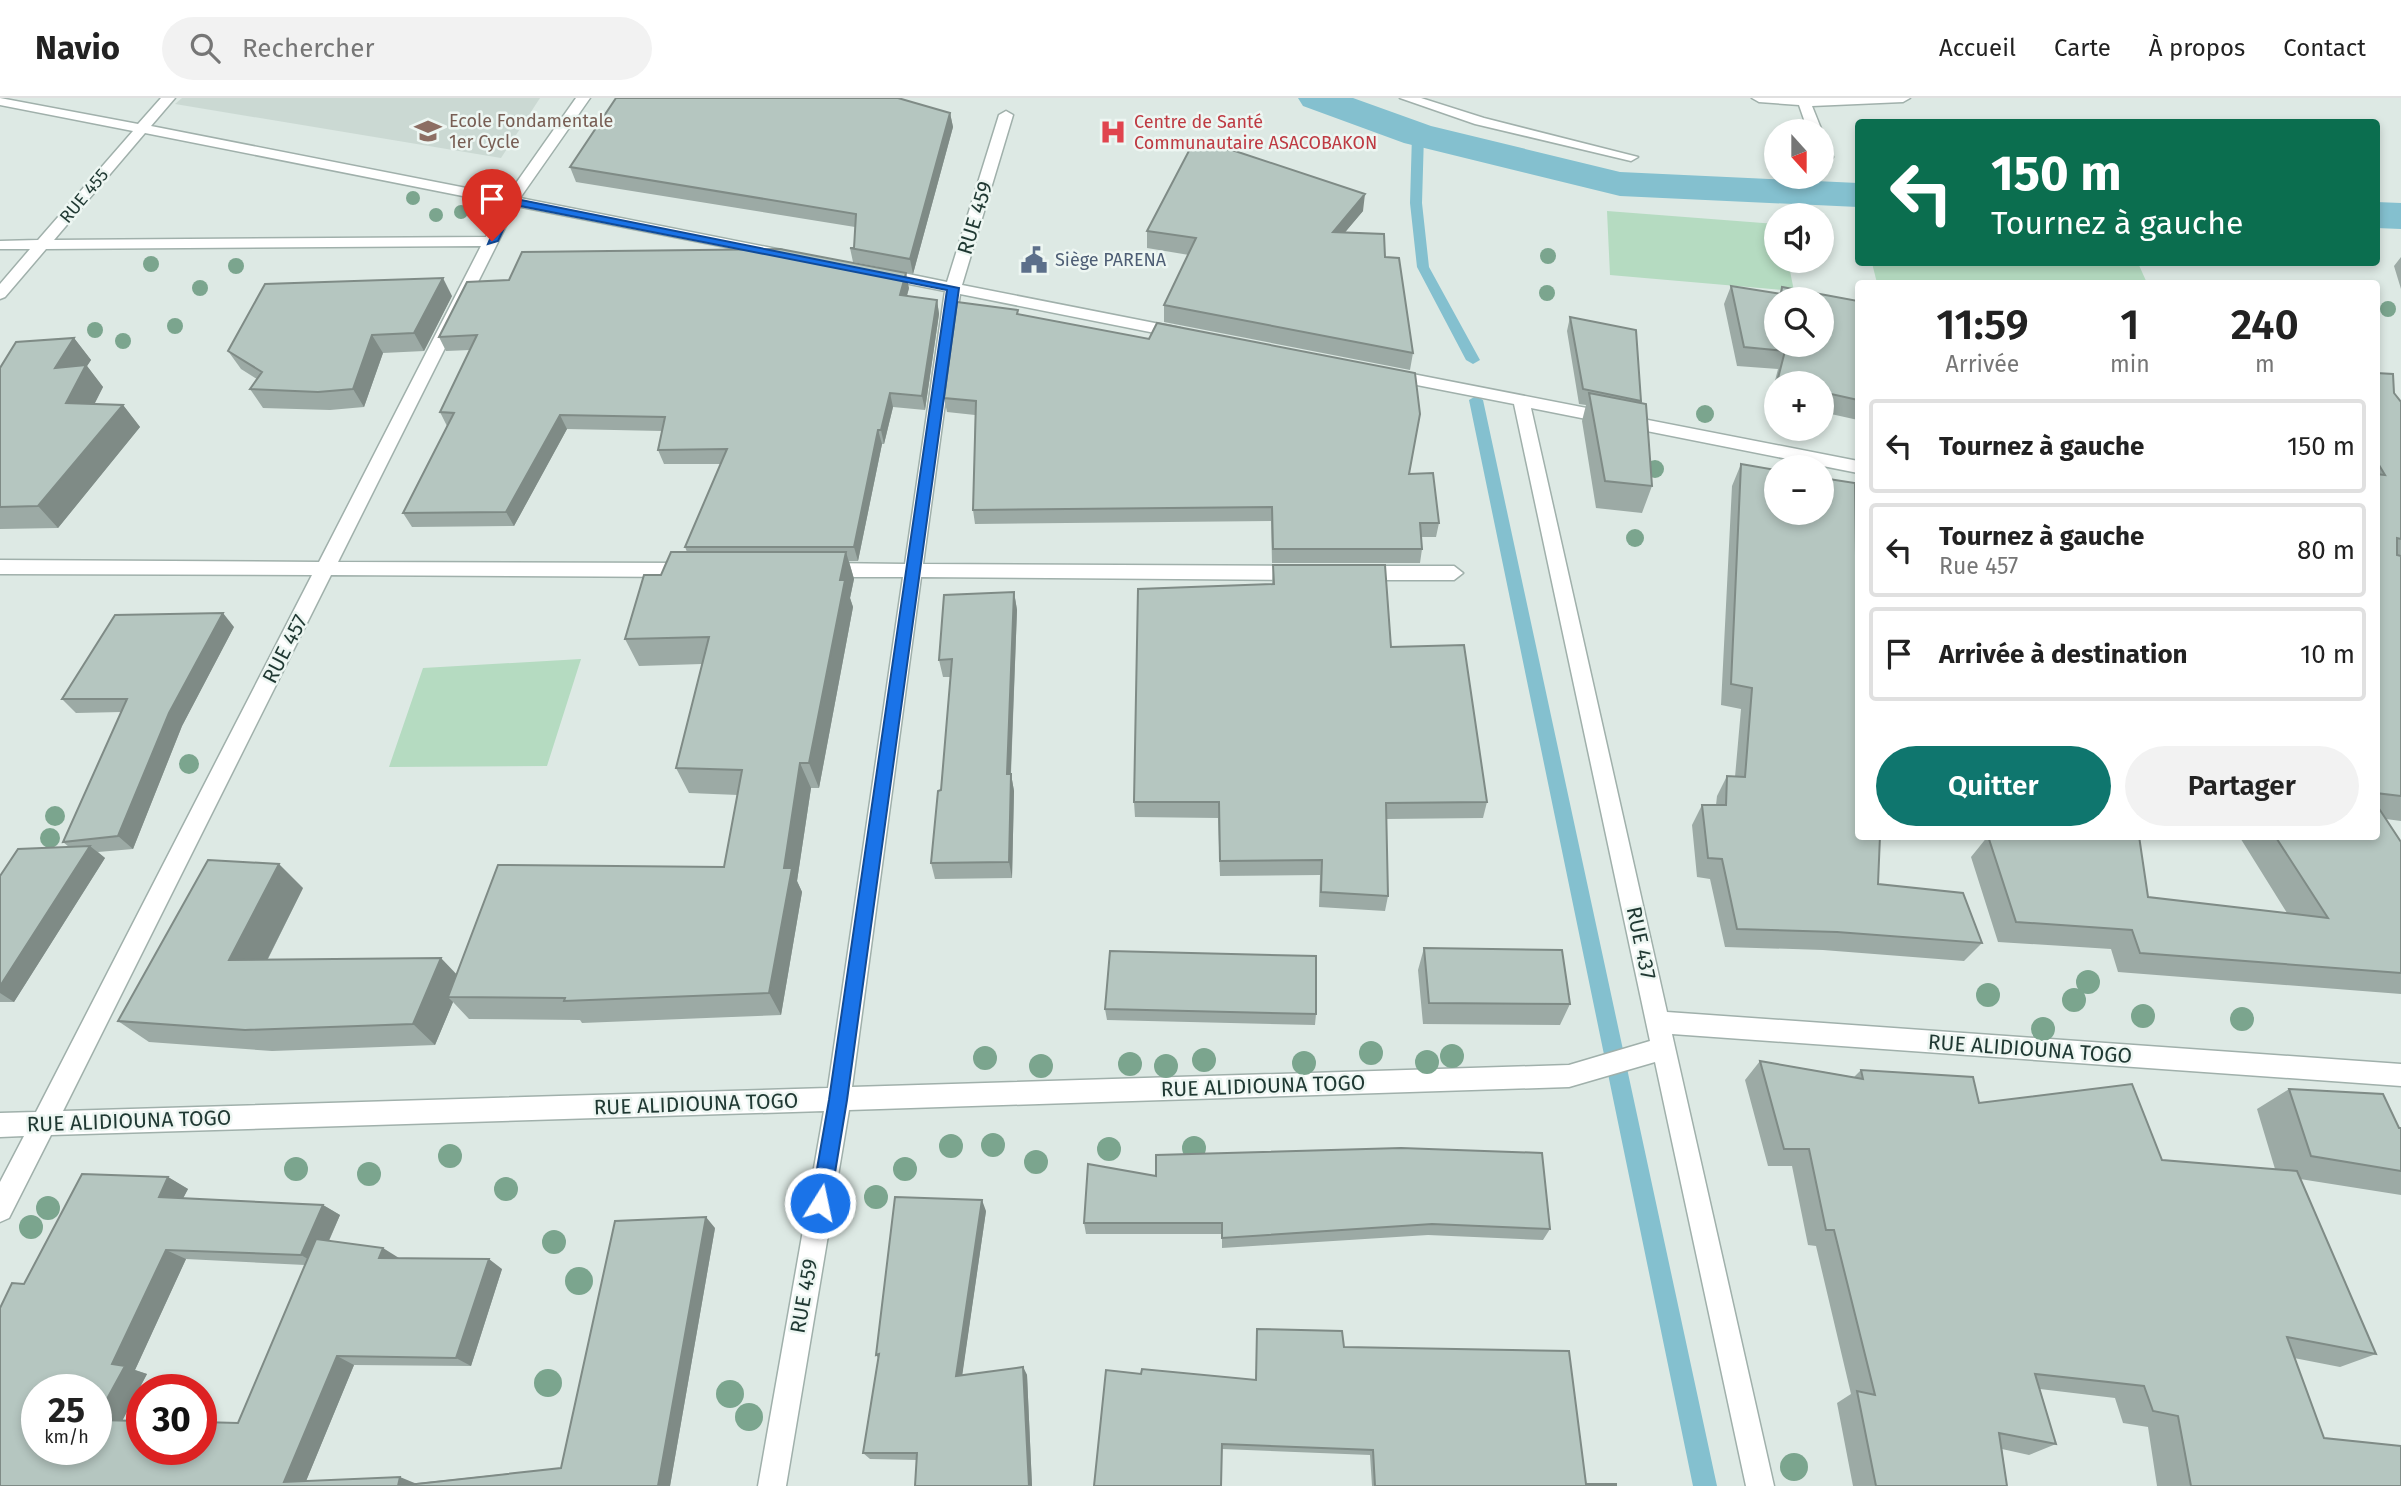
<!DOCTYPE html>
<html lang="fr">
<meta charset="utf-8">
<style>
body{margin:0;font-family:"Fira Sans",sans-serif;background:#f2f2f2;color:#222;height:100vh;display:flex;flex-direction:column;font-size:26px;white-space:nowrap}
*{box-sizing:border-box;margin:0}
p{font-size:23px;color:#767676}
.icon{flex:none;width:38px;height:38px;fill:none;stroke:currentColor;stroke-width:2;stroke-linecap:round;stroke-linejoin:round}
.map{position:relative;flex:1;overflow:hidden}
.panel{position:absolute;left:1855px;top:182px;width:525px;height:560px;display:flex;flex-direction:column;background:#fff;border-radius:7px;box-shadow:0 4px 10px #0003}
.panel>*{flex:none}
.guide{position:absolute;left:1855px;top:21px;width:525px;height:147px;border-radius:7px;box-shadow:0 4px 10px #0003;background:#0b6e4f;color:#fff;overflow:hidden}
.needle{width:46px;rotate:159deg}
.tools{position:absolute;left:1764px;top:21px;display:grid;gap:14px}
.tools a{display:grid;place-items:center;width:70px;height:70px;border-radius:50%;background:#fff;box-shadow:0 4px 10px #0003;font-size:35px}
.speed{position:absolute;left:21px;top:1276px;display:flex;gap:14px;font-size:35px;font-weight:700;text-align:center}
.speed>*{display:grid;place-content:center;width:91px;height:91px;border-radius:50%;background:#fff;box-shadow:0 4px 10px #0003;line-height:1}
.speed small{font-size:18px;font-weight:400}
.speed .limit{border:10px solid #d22;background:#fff;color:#111}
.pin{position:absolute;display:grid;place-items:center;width:60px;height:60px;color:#fff;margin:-72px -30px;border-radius:50% 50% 50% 0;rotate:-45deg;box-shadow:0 0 7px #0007}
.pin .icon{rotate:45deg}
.me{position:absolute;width:77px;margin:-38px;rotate:10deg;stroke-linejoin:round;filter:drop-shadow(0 0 5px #0008)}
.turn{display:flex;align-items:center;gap:24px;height:147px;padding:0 21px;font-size:32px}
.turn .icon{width:91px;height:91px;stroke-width:2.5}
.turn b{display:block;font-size:49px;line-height:60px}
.eta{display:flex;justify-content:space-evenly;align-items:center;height:119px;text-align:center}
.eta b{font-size:42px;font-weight:600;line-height:49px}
.cta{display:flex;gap:14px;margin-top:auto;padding:14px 21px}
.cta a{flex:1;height:80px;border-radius:42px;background:#0f766e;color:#fff;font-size:28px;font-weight:600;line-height:80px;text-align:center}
.cta a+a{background:#f2f2f2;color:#222}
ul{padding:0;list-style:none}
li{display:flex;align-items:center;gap:21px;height:94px;margin:0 14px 10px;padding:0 7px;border:4px solid #e0e0e0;border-radius:7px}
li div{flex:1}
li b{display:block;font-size:26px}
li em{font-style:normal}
header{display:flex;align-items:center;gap:42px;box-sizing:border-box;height:98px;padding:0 35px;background:#fff;border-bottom:2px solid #e0e0e0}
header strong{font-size:33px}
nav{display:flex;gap:38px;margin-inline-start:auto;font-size:24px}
.search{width:490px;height:63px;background:#f2f2f2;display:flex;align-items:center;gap:18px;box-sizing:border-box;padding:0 24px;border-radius:38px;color:#767676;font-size:26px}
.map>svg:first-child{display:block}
.built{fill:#cbd9d3}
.green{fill:#b5dbc1}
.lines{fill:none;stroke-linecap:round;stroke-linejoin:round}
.stream{fill:#84c0cf;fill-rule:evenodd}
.canal{fill:#84c0cf;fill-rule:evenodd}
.minor-casing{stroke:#a0b0ab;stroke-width:3}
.minor{fill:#fff;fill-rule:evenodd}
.tree{fill:#7ba58e}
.wall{fill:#9caaa5;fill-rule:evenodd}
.shaded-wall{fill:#7f8b86}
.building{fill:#b5c6c0;stroke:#7f8b86;stroke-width:2;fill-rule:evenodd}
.route{fill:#1a73e8;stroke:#114b97;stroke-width:2}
.labels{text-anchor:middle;stroke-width:5;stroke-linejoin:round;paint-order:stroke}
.far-education-label{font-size:18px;fill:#785e54;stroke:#edf6f2;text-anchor:start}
.far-health-label{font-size:18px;fill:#be3a42;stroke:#edf6f2;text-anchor:start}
.far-street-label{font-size:18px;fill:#1f3832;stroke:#edf6f2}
.far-service-label{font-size:18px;fill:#4e5e75;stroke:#edf6f2;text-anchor:start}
.street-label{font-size:21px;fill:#1f3832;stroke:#edf6f2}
</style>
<header>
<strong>Navio</strong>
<div class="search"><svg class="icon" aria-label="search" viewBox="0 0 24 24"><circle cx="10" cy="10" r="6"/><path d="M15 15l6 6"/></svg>Rechercher</div>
<nav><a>Accueil</a><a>Carte</a><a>À propos</a><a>Contact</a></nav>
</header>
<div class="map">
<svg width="2401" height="1388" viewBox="0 0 2401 1388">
<rect width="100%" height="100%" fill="#dde9e4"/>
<path class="built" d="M182,0H540L501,60L175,6Z"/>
<path class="green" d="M1607,113L1776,126V163H1788L1794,193L1610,177Z
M1872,165H2138L2147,185H1877Z
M581,561L547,668L389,669L423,570Z"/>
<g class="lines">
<path class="stream" d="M1418,34L1424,37L1422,105L1429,169L1480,262L1473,266L1466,262L1417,169L1410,105L1412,37Z
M1476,298L1483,302L1717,1388H1693L1469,302Z"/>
<path class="canal" d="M1298,0H1353L1431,28L1620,74L1858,85V109L1620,98L1404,45L1303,8Z
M2376,104L2401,105V131L2376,130Z"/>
<defs>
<path id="minor" d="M0,0L138,26L161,0H175L151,28L507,98L576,0H590L520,100L782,152L789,156L782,160L516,108L338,464L691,465L700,472L691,479L331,477L63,1013L828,990L903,479H825L816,472L825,465L905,466L945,193L879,180L871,175L879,170L947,184L999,17L1006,13L1013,17L962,187L1180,230L1188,235L1180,240L960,196L923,466L1300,468L1309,475L1300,482L921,479L852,989L1569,967L1650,943L1514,306L1381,280L1379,276L1387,271L1858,363V375L1531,310L1667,914L2401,966V988L1672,936L1774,1388H1746L1655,964L1569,989L849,1012L786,1388H758L824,1013L51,1037L9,1120L0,1124V1084L24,1038L0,1039V1015L36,1014L312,477L0,476V462L319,464L481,148L46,151L5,199L0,201V186L30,151H0V143L38,142L133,33L0,7ZM145,35L503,106L486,139L54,142Z
M1400,0H1421L1484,20L1638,59L1631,63L1475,26Z
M1752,0H1910L1903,4L1812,8L1822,33H1808L1799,7L1759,4Z
M1822,45L1827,46L1833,59L1831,62H1822Z
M1357,468H1454L1463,475L1454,482H1357L1348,475Z"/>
</defs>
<use href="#minor" class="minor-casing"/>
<use href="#minor" class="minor"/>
</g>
<g class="tree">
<circle cx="413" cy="100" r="7"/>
<circle cx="461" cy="114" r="7"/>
<circle cx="436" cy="117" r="7"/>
<circle cx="1548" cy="158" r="8"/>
<circle cx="151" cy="166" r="8"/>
<circle cx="236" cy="168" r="8"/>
<circle cx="200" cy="190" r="8"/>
<circle cx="1547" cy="195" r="8"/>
<circle cx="2388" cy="211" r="8"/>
<circle cx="175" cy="228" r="8"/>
<circle cx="95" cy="232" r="8"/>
<circle cx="123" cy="243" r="8"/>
<circle cx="1705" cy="316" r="9"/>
<circle cx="1655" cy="371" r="9"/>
<circle cx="1635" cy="440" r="9"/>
<circle cx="189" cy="666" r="10"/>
<circle cx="55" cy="718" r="10"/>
<circle cx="50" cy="740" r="10"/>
<circle cx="2088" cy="884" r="12"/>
<circle cx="1988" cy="897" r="12"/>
<circle cx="2074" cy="902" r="12"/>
<circle cx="2143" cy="918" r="12"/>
<circle cx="2242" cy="921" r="12"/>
<circle cx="2043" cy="931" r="12"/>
<circle cx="1371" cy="955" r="12"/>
<circle cx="1452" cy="958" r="12"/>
<circle cx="985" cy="960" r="12"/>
<circle cx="1204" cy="962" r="12"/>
<circle cx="1427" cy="964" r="12"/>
<circle cx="1304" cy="965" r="12"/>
<circle cx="1130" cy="966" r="12"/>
<circle cx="1041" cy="968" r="12"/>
<circle cx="1166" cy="968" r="12"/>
<circle cx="993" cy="1047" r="12"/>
<circle cx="951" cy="1048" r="12"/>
<circle cx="1194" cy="1050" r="12"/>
<circle cx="1109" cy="1051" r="12"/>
<circle cx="450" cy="1058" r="12"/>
<circle cx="1036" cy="1064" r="12"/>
<circle cx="296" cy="1071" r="12"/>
<circle cx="905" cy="1071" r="12"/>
<circle cx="369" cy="1076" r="12"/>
<circle cx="506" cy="1091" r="12"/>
<circle cx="876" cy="1099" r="12"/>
<circle cx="48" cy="1110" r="12"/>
<circle cx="31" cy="1129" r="12"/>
<circle cx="554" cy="1144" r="12"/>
<circle cx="579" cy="1183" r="14"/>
<circle cx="548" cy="1285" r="14"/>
<circle cx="730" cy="1296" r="14"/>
<circle cx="749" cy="1319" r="14"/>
<circle cx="1794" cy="1369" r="14"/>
</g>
<path class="wall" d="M950,15L953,29L913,176L853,164L850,150H854L855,129L576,84L570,69Z
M1363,113L1345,134L1385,159L1413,255L1410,272L1164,224V207L1189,157L1147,150V133Z
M2401,159V191L2394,168Z
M1731,188L1779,196L1782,189L1858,203V322L1822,314V285H1776V303L1770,302L1778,271L1737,268L1724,206Z
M909,190L907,198L937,202L939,216L925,312L893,309L884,346H882L858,463H849L854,481L850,500L853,509L819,690H811L797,783L802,794L781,917L582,925L580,922L469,921L453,904L435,947L272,953L149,944L118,923L303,790L268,861L457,876L724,769L738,697L689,695L676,670L702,566L639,568L625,541L661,477L687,454L685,449L721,366H664L658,352L662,333L567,331L514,428L412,429L403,415L447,328L440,314L470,252L446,253L439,239Z
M452,198L424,253L383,255L364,309L330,312L263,310L250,291L257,281L241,271L228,253Z
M1018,216L1409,376L1439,425L1436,439H1421L1422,451L1420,465H1272L1271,423L975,426L973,412L975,317L947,314L944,300Z
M1570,219L1641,303L1640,305L1652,388L1642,415L1596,410L1582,323L1586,307L1579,306L1567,233Z
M74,240L91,262L87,268L103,289L94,306L123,307L140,329L58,430L0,431V270Z
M2376,275L2401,304V723L2386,721L2401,744V896L2118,874L2111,851L1998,844L1971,759L1988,738L2148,799L2287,815L2239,738H2376Z
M1741,366L1858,738L1878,786L1982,845L1964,863L1823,852L1725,849L1710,781L1697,779L1692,727L1702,707H1716L1717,698L1727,678L1735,679L1741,611L1721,607L1732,388Z
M1273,467L1391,549L1487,704L1483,720L1386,721L1388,798L1385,813L1319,809L1320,777L1220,778L1218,720L1135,719L1134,704L1272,486Z
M1014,494L1017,512L1011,676L1014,693L1012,780L935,781L931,765L941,692L951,579H943L939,562Z
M234,529L182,628L133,751L98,754L105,760L14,904H0V778L69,749L63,744L121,614L76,615L62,601Z
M1424,850L1570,906L1560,927L1423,926L1418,872Z
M1105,911L1316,916L1315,927L1107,922Z
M1760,963L1854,979L1861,972L1979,1005L2162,1062L2275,1071L2257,1011L2289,991L2401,1030V1097L2300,1081L2376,1256L2340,1269L2294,1260L2324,1340L2401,1388H2157L2148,1329L2123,1325L2115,1300L2040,1291L2056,1346L2029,1357L2002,1351L2007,1388H1853L1837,1305L1851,1296L1816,1148L1808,1147L1792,1068H1768L1745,982Z
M1156,1078L1550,1131L1543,1142L1428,1137L1222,1150V1136H1086L1084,1125Z
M168,1079L188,1091L183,1100L323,1107L340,1117L329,1143L398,1160L502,1171L471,1268L354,1267L306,1383L417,1385L561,1370L715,1130L670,1388H0L24,1186ZM186,1161L305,1167L238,1325L122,1322L147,1276L135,1272Z
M986,1113L962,1277L1023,1269L1027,1277L1032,1388H915L917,1362L870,1361L863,1355L878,1260L876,1257Z
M1257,1231L1344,1249L1586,1386L1616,1388H1372L1370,1357L1222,1351L1141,1276L1256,1282Z"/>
<path class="shaded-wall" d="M950,15L953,29L913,176L910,161Z
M1365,96L1363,113L1331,151L1333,134Z
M906,175L909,190L903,211L900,197Z
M443,180L452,198L424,253L414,235Z
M937,202L939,216L925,312L922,298Z
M372,237L383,255L364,309L353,291Z
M74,240L91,262L87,268L103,289L84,327L66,305L55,270Z
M890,295L893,309L884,346L881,332Z
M123,307L140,329L58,430L38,408Z
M560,317L567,331L514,428L506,414Z
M878,332L882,346L858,463L854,449Z
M846,454L854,481L850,500L853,509L819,690L809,665L840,482Z
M1014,494L1017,512L1010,693L1007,676Z
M223,515L234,529L182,628L133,751L118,738L169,615Z
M800,665L811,690L797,783L802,794L781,917L769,895L784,770Z
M1011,676L1014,693L1012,780L1009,764Z
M90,748L105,760L14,904L0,895V888Z
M279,766L303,790L256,884L229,862Z
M441,860L462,882L448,899L453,904L435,947L413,926Z
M168,1079L188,1091L178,1110L159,1099Z
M982,1102L986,1113L961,1286L956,1278Z
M323,1107L340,1117L318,1167L301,1157Z
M706,1119L715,1130L670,1388H658Z
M383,1150L399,1160H379Z
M166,1152L186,1161L135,1272L147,1276L119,1329L96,1322L112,1266Z
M489,1161L502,1171L471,1268L456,1260Z
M337,1258L354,1267L304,1388L284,1384Z
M1023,1269L1027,1277L1032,1388H1029Z
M400,1379L417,1386L398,1388Z"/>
<path class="building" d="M616,0H898L950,15L910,161L850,150H854L856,116L570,69Z
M1192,47L1232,52L1365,96L1333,134L1384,136L1385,159L1399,160L1413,255L1164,207L1196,140L1147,133Z
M780,151L906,175L900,197L937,202L922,298L890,295L881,332H878L854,449H685L727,351L658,352L665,319L560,317L506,414L403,415L454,315L440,314L477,237L439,239L467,184L509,182L522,154Z
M443,180L414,235L372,237L353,291L318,294L250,291L262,274L228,253L265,186Z
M1731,188L1781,196L1782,189L1858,203V302L1822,294V285H1785L1777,284L1785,253L1744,249ZM1776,201H1822V247H1776Z
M957,204L1018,212L1017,216L1149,241L1157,225L1415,275L1420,316L1409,376L1433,375L1439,425H1420L1422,451H1273L1272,409L973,412L976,303L944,300Z
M1570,219L1636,232L1641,303L1583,291Z
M74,240L55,270L86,267L66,305L123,307L38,408L0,409V270L16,244Z
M2376,275L2393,276L2394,295L2401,304V441L2397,440V457L2401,458V698L2376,695V376L2385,377L2376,362Z
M1589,295L1646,306L1652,388L1605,383Z
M1741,366L1776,372V415H1822V380L1855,385L1856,458H1858V738H1880L1878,786L1963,795L1982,845L1837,834L1737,831L1722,761L1708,760L1702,707H1726L1727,678L1745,679L1752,590L1731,586Z
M671,454H846L840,482H845L809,665H800L784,770H792L769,895L564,903L565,900L448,899L498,767L724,769L742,672L676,670L709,539L625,541L644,477H661Z
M1273,467H1385L1391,549L1464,547L1487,704L1386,705L1388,798L1321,794L1322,762L1220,763L1219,704H1134L1138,491L1274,486Z
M1014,494L1007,676H1011L1009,764L931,765L938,693L941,692L952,561L939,562L944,497Z
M223,515L169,615L118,738L63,744L127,601H62L115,517Z
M2376,706L2401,744V875L2140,855L2132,832L2016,824L1988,738H2139L2148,799L2328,820L2275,738H2376Z
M90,748L0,888V778L18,751Z
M208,762L279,766L229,862L441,860L413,926L245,932L118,923Z
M1424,850L1562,852L1570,906L1429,905Z
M1110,853L1316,858V916L1105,911Z
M1760,963L1863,981L1861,972L1973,979L1979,1005L2132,986L2162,1062L2297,1073L2376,1256L2287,1239L2324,1340L2401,1348V1388H2191L2178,1318L2153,1313L2144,1288L2035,1276L2056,1346L1999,1335L2007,1388H1876L1857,1293L1875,1297L1834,1132H1826L1809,1051H1784Z
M2289,991L2383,996L2399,1030H2401V1073L2311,1058Z
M1401,1050L1542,1055L1550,1131L1432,1126L1222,1140V1125H1084L1088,1066L1156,1078V1057Z
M82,1076L168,1079L159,1099L323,1107L301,1157L166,1152L112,1266L125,1268L96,1321V1292H37V1351H96V1322L142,1323V1351H201V1324L238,1325L316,1141L383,1150L379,1160L489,1161L456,1260L337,1258L284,1384L400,1379L398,1388L561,1370L615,1123L706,1119L658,1388H0V1210L12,1185L24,1186Z
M895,1099L982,1102L956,1278L1023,1269L1029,1388H915L917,1355H863L879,1256L876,1257Z
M1257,1231L1342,1233L1344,1249L1569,1253L1586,1386H1616V1388H1375L1373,1352L1222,1346L1221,1388H1094L1106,1272L1141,1276L1142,1271L1256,1282Z"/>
<path class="route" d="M511,100L959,190L847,1002L830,1105L827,1111L820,1114L814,1111L811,1105L829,1002L947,192L515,107L498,143L488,146L506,103Z"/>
<defs>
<symbol id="school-bare" viewBox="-9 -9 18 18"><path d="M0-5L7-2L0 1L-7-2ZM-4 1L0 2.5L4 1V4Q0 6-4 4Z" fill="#8d6e63" stroke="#edf6f2" stroke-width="2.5" paint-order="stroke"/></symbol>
<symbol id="hospital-bare" viewBox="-9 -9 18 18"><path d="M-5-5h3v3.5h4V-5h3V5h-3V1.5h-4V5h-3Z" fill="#e0444e" stroke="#edf6f2" stroke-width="2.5" paint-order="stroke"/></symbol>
<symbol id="civic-bare" viewBox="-9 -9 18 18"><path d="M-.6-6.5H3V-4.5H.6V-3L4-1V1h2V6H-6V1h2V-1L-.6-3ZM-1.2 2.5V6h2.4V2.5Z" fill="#5c6f8a" stroke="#edf6f2" stroke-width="2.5" paint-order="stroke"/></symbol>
</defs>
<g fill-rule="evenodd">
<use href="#school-bare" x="409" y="14" width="38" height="38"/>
<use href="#hospital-bare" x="1094" y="15" width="38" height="38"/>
<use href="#civic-bare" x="1015" y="143" width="38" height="38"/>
</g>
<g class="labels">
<g class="far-education-label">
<text x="449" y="29">Ecole Fondamentale<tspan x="449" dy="21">1er Cycle</tspan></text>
</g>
<g class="far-health-label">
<text x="1134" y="30">Centre de Santé<tspan x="1134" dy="21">Communautaire ASACOBAKON</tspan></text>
</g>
<g class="far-street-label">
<text transform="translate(84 98) rotate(-50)" y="6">RUE 455</text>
</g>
<g class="far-service-label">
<text x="1055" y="168">Siège PARENA</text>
</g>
<g class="street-label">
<text transform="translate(975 120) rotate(-73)" y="7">RUE 459</text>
<text transform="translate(285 551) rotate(-63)" y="7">RUE 457</text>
<text transform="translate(1641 845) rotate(78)" y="7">RUE 437</text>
<text transform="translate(2030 951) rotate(4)" y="7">RUE ALIDIOUNA TOGO</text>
<text transform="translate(1263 988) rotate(-2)" y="7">RUE ALIDIOUNA TOGO</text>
<text transform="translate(696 1006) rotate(-2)" y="7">RUE ALIDIOUNA TOGO</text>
<text transform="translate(129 1023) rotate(-2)" y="7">RUE ALIDIOUNA TOGO</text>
<text transform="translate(804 1198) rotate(-80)" y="7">RUE 459</text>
</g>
</g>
</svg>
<div class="tools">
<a><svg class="needle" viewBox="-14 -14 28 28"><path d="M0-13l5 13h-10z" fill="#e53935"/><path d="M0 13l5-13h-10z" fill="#767676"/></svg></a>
<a><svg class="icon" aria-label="sound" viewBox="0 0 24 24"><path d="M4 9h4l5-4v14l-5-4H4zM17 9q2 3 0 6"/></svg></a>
<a><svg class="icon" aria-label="search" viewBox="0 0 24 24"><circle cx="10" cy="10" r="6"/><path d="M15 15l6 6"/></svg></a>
<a>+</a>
<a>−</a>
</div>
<div class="speed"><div>25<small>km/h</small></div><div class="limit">30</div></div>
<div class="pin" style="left:492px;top:143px;background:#d93025"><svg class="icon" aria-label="arrive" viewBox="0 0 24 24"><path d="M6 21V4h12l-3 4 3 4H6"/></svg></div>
<svg class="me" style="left:820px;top:1105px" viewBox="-20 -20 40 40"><circle r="17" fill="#1a73e8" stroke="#fff" stroke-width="3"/><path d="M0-11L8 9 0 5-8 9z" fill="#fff"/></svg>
<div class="guide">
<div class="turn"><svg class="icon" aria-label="left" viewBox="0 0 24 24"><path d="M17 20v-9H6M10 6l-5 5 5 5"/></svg><div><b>150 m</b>Tournez à gauche</div></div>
</div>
<section class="panel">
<div class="eta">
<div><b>11:59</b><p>Arrivée</p></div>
<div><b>1</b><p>min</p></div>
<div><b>240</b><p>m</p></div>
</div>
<ul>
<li><svg class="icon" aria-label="left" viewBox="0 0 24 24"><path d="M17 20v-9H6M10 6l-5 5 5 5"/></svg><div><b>Tournez à gauche</b></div><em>150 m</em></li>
<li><svg class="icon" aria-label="left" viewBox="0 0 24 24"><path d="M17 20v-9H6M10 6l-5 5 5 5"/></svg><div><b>Tournez à gauche</b><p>Rue 457</p></div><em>80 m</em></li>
<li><svg class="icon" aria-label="arrive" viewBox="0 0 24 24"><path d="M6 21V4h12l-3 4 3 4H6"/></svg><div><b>Arrivée à destination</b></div><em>10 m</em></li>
</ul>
<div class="cta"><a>Quitter</a><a>Partager</a></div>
</section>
</div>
